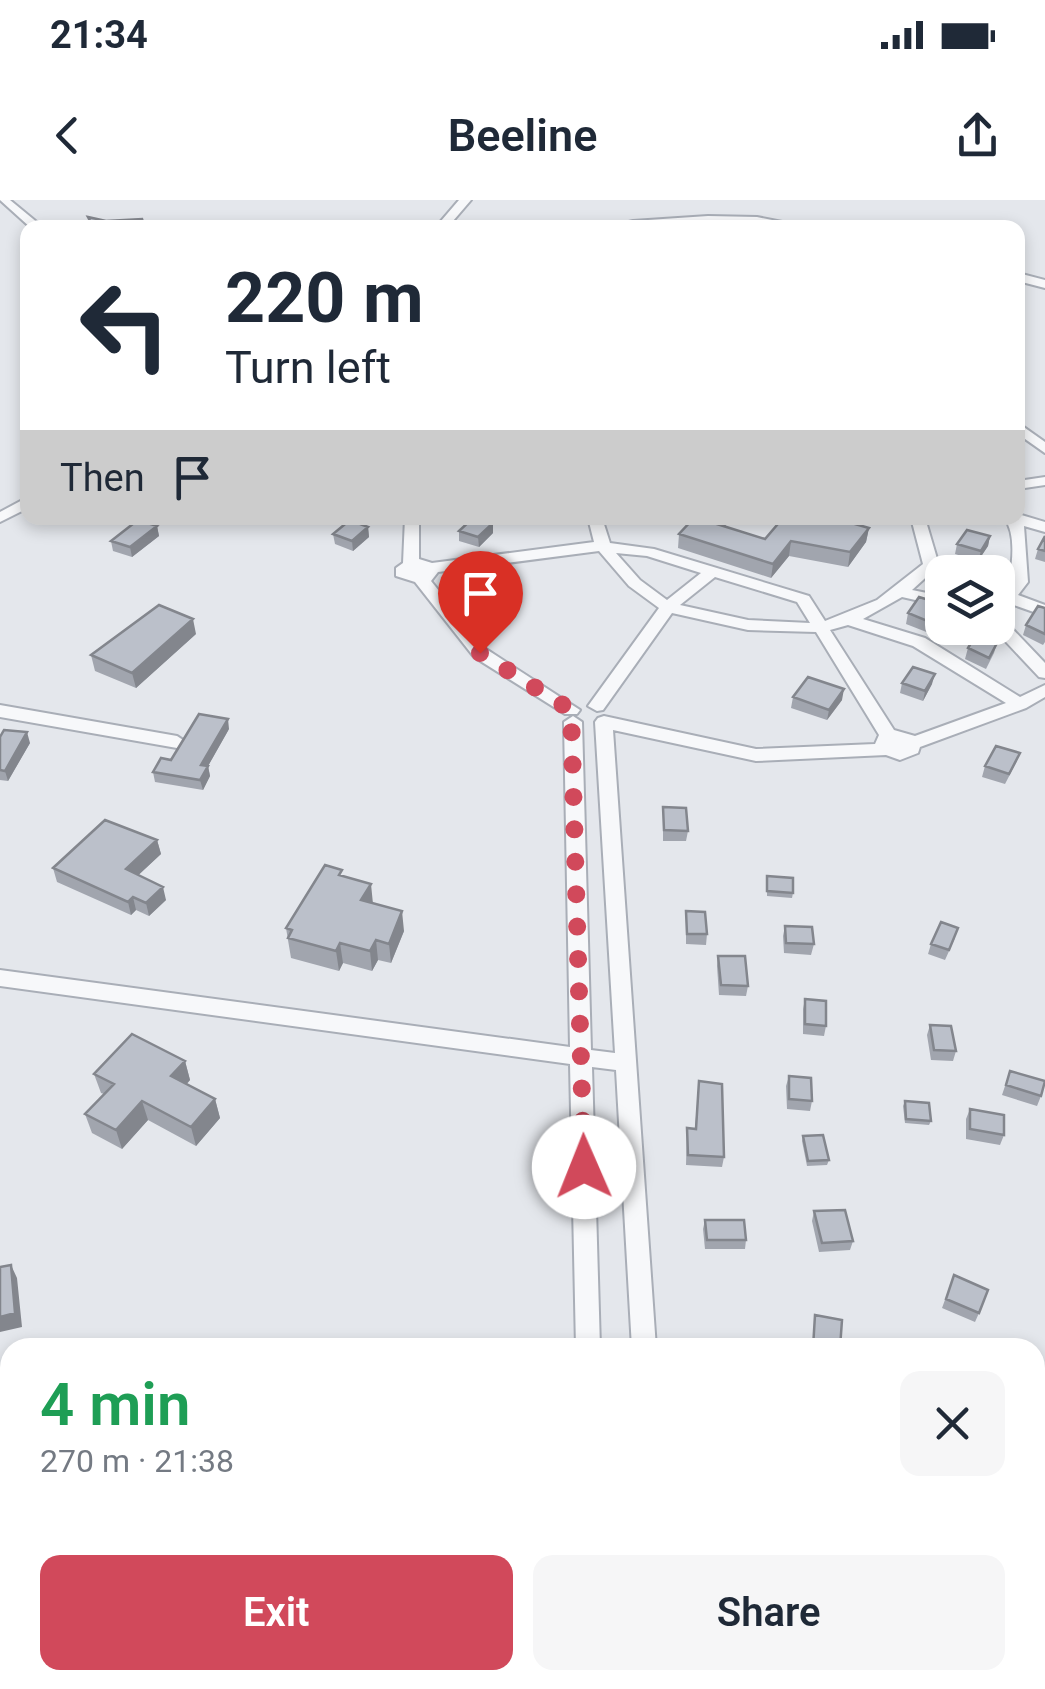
<!DOCTYPE html>
<meta charset="utf-8">
<style>
body{margin:0;font-family:Roboto,sans-serif;background:#f6f6f7;color:#1f2937;height:100vh;display:flex;flex-direction:column;font-size:38px;white-space:nowrap}
*{box-sizing:border-box;margin:0}
p{font-size:32px;color:#747a83}
.icon{flex:none;width:55px;height:55px;fill:none;stroke:currentColor;stroke-width:2;stroke-linecap:round;stroke-linejoin:round}
.map{position:relative;flex:1;overflow:hidden}
.details{position:absolute;left:0px;top:1138px;width:1045px;height:352px;display:flex;flex-direction:column;background:#fff;border-radius:30px 30px 0 0;box-shadow:0 5px 15px #0003}
.details>*{flex:none}
.banner{position:absolute;left:20px;top:20px;width:1005px;height:305px;border-radius:20px;box-shadow:0 5px 15px #0003;background:#fff;color:#1f2937;overflow:hidden}
.fabs{position:absolute;left:925px;top:355px;display:grid;gap:20px}
.fabs a{display:grid;place-items:center;width:90px;height:90px;border-radius:20px;background:#fff;box-shadow:0 5px 15px #0003;font-size:50px}
.pin{position:absolute;display:grid;place-items:center;width:85px;height:85px;color:#fff;margin:-102px -42px;border-radius:50% 50% 50% 0;rotate:-45deg;box-shadow:0 0 10px #0007}
.pin .icon{rotate:45deg}
.me{position:absolute;width:110px;margin:-55px;rotate:359deg;stroke-linejoin:round;filter:drop-shadow(0 0 8px #0008)}
.turn{display:flex;align-items:center;gap:35px;height:210px;padding:0 40px;font-size:45px}
.turn .icon{width:130px;height:130px;stroke-width:2.5}
.turn b{display:block;font-size:70px;line-height:85px}
.then{display:flex;align-items:center;height:95px;padding:0 40px;background:#0003;gap:20px;font-size:38px}
.round{display:grid;place-items:center;flex:none;width:105px;height:105px;border-radius:20px;background:#f6f6f7}
.head{display:flex;align-items:center;justify-content:space-between;height:170px;padding:0 40px}
h1{font-size:60px;font-weight:600;line-height:75px;color:#1e9e55}
.button{display:flex;gap:20px;margin-top:auto;padding:20px 40px}
.button a{flex:1;height:115px;border-radius:20px;background:#d1495b;color:#fff;font-size:40px;font-weight:600;line-height:115px;text-align:center}
.button a+a{background:#f6f6f7;color:#1f2937}
.status{display:flex;justify-content:space-between;align-items:center;height:70px;padding:0 50px;background:#fff;direction:ltr}
.status svg{height:28px;fill:currentColor}
header{display:flex;justify-content:space-between;align-items:center;height:130px;padding:0 40px;background:#fff;font-size:45px;font-weight:600}
.map>svg:first-child{display:block}
.lines{fill:none;stroke-linecap:round;stroke-linejoin:round}
.minor-casing{stroke:#a9aeb7;stroke-width:4}
.minor{fill:#f7f8fa;fill-rule:evenodd}
.wall{fill:#a1a5ae}
.shaded-wall{fill:#83868d}
.building{fill:#bbc0ca;stroke:#83868d;stroke-width:2.5}
.route{stroke:#d1495b;stroke-width:18;stroke-dasharray:0 32.4}
</style>
<div class="status"><b>21:34</b><svg viewBox="0 0 49 12"><path d="M0 12V9h3v3zM5 12V6h3v6zM10 12V3h3v9zM15 12V0h3v12zM26 1h20v11H26zM47 4h2v5h-2z"/></svg></div>
<header><svg class="icon" aria-label="back" viewBox="0 0 24 24"><path d="M15 5l-7 7 7 7"/></svg>Beeline<svg class="icon" aria-label="share" viewBox="0 0 24 24"><path d="M12 15V3M7 8l5-5 5 5M5 13v7h14v-7"/></svg></header>
<div class="map">
<svg width="1045" height="1489" viewBox="0 0 1045 1489">
<rect width="100%" height="100%" fill="#e4e7ec"/>
<g class="lines">
<defs>
<path id="minor" d="M0,0H10L44,28H31Z
M459,0H471L447,28H435Z
M708,16L757,17L813,28L708,22L602,28L633,21Z
M1018,73L1045,80V88L1018,81Z
M1018,223L1045,242V253L1018,234Z
M1045,277V285L1018,289V281Z
M28,297V308L0,322V312Z
M1018,314L1045,322V332L1024,326L1028,382L1018,395L1045,405V416L1011,404L998,411V399L1008,384L998,383V373L1010,376C1013,358 1015,331 1004,318H1018Z
M405,318H419V359L432,363L594,342L588,318H602L610,343L654,349L809,396L825,421L877,400L923,364L911,318H925L938,362L975,369L977,372L934,370L912,390L942,396V406L902,397L863,419L925,438L1020,497L1045,485V497L1026,508L920,547L918,553L900,560L886,555L756,561L613,530L656,1148H632L616,870L592,867L600,1148H576L570,864L0,786V770L570,847L564,522L573,516L582,522L591,850L615,853L595,522L598,518L604,516L756,549L875,544L879,535L816,432L748,430L672,413L603,510L597,511L588,506L659,408L629,386L599,351L438,372L431,381L486,449L580,510L577,514H565L474,457L415,382L396,376V368L403,363ZM616,353L647,356L701,373L667,400L640,380ZM715,377L797,402L810,423L748,420L680,405ZM848,425L913,446L1006,503L915,536L894,530L830,430Z
M998,418L1004,420L1045,463V478L1039,477L993,428H998Z
M0,505L177,536L186,542L177,548L0,517Z
M1045,1290V1316L1035,1318V1292Z
M1035,1387L1045,1389V1417L1035,1415Z
M525,1480H556L553,1489H522Z
M603,1480H633L630,1489H600Z
M691,1480H720L723,1489H694Z"/>
</defs>
<use href="#minor" class="minor-casing"/>
<use href="#minor" class="minor"/>
</g>
<path class="wall" d="M685,318H732L725,326L765,339L869,328L866,342L848,367L789,356L771,378L678,348L679,334L692,320Z
M493,323V333L479,347L459,341V331Z
M157,326L159,336L132,357L113,351L111,341Z
M368,327L369,337L353,351L335,344L333,334Z
M990,336L988,346L978,361L955,354L957,344Z
M1045,336V362L1035,359L1038,349Z
M1045,408V442L1043,445L1023,435L1026,425Z
M908,413L940,415L929,433L906,424Z
M196,434L136,488L95,471L91,455Z
M997,443L994,453L986,469L965,459L968,448Z
M902,483L932,484L923,501L900,493Z
M793,497L842,500L827,520L791,508Z
M229,529L208,566L210,576L203,590L155,582L153,572L171,560Z
M0,537L30,543L8,581L0,580Z
M1020,553L1016,563L1005,584L982,577L985,566Z
M663,607L688,631L686,641H663Z
M157,640L161,654L138,675L166,700L149,716L136,710L131,715L57,682L53,668Z
M767,676L793,693L792,698L767,696Z
M343,677L404,731L391,763L378,760L372,771L343,763L339,771L291,758L286,728Z
M686,711L707,734L706,745L686,744Z
M785,726L814,744L811,755L784,753L783,736Z
M955,738L945,760L928,754L931,744Z
M718,756L748,786L746,796L719,795L717,766Z
M805,799L826,826L824,836L803,834V809Z
M930,825L956,851L953,861L931,860L927,835Z
M185,861L190,880L187,884L215,899L220,918L196,946L148,920L122,949L92,933L85,914L104,894L101,893L94,874Z
M1010,871L1041,896L1037,906L1002,895Z
M789,876L812,901L810,911L787,909L786,886Z
M699,881L724,957L722,967L686,965L687,928H695Z
M905,901L931,921L929,925L905,923L903,906Z
M970,909L1004,935L1000,945L966,939V919Z
M803,936L829,960L827,965L807,966L802,941Z
M814,1011L853,1041L850,1050L819,1052L812,1021Z
M705,1020L746,1040L745,1049H705L703,1029Z
M954,1075L979,1113L975,1122L942,1108Z
M1035,1183L1045,1185V1221L1035,1219Z
M1035,1331L1043,1376L1038,1384H1035Z"/>
<path class="shaded-wall" d="M143,19L144,28H127Z
M722,318H732L715,338L717,324Z
M493,323V333L479,347L478,337Z
M157,326L159,336L132,357L130,347Z
M368,327L369,337L353,351L352,341Z
M869,328L866,342L848,367L850,352Z
M990,336L988,346L978,361L981,351Z
M791,341L789,356L771,378L773,364Z
M942,405L940,415L929,433L932,423Z
M193,419L196,434L136,488L132,473Z
M935,474L932,484L923,501L925,491Z
M844,489L842,500L827,520L829,510Z
M228,519L229,529L203,575L201,565Z
M27,532L30,543L8,581L5,571Z
M208,566L210,576L203,590L200,580Z
M157,640L161,654L130,683L126,669Z
M371,684L373,704L361,700Z
M163,687L166,700L149,716L146,703Z
M133,697L136,710L131,715L128,702Z
M402,711L404,731L391,763L389,744Z
M376,740L378,760L372,771L370,751Z
M340,743L343,763L339,771L336,751Z
M185,861L190,880L176,895L171,876Z
M215,899L220,918L196,946L191,927Z
M142,901L148,920L122,949L116,930Z
M11,1065L17,1078L22,1127L0,1132V1117Z
M98,1480H109L105,1489H94Z"/>
<path class="building" d="M88,17L106,21L143,19L127,28H94Z
M473,318H476L493,323L478,337L459,331Z
M694,318H722L717,324L765,339L783,318H834L869,328L850,352L791,341L773,364L679,334Z
M138,320L157,326L130,347L111,341Z
M350,320L368,327L352,341L333,334Z
M967,330L990,336L981,351L957,344Z
M1045,336V351L1038,349Z
M919,397L942,404L932,423L908,413Z
M159,405L193,419L132,473L91,455Z
M1038,406L1045,408V434L1026,425Z
M975,436L997,443L989,458L968,448Z
M913,467L935,474L925,491L902,483Z
M808,477L844,489L829,510L793,497Z
M199,514L228,519L201,565L208,566L200,580L153,572L161,558L171,560Z
M4,530L27,532L5,571L0,570V537Z
M996,546L1020,553L1009,574L985,566Z
M663,607L686,608L688,631L664,630Z
M105,620L157,640L126,669L163,687L146,703L133,697L128,702L53,668Z
M325,665L342,670L339,675L371,684L361,700L402,711L389,744L376,740L370,751L340,743L336,751L288,738L292,730L286,728Z
M767,676L793,678V693L767,691Z
M686,711L705,712L707,734H687Z
M941,722L958,728L949,750L931,744Z
M785,726L812,727L814,744L786,743Z
M718,756H745L748,786L721,785Z
M805,799L826,801V826L805,824Z
M930,825L951,826L956,851L934,850Z
M132,834L185,861L171,876L215,899L191,927L142,901L116,930L85,914L114,884L94,874Z
M1010,871L1045,881L1041,896L1006,885Z
M789,876L811,878L812,901L789,899Z
M699,881L722,884L724,957L688,955L687,928L696,929Z
M905,901L929,903L931,921L906,919Z
M970,909L1004,915V935L970,929Z
M823,935L829,960L808,961L803,936Z
M845,1010L853,1041L822,1043L814,1011Z
M705,1020H744L746,1040H707Z
M11,1065L15,1113L0,1117V1067Z
M954,1075L988,1090L979,1113L946,1099Z
M815,1115L842,1120L840,1148H813Z
M1035,1183L1045,1185V1211L1035,1209Z
M1035,1331L1043,1376L1035,1377Z
M42,1480H98L94,1489H37Z"/>
<g class="lines">
<path class="route" d="M480,453L571,510L584,967"/>
</g>
</svg>
<div class="fabs">
<a><svg class="icon" aria-label="layers" viewBox="0 0 24 24"><path d="M12 4l9 5-9 5-9-5zM3 14l9 5 9-5"/></svg></a>
</div>
<div class="pin" style="left:480px;top:453px;background:#d93025"><svg class="icon" aria-label="arrive" viewBox="0 0 24 24"><path d="M6 21V4h12l-3 4 3 4H6"/></svg></div>
<svg class="me" style="left:584px;top:967px" viewBox="-20 -20 40 40"><circle r="19" fill="#fff"/><path d="M0-13L10 11 0 6-10 11z" fill="#d1495b"/></svg>
<div class="banner">
<div class="turn"><svg class="icon" aria-label="left" viewBox="0 0 24 24"><path d="M17 20v-9H6M10 6l-5 5 5 5"/></svg><div><b>220 m</b>Turn left</div></div>
<div class="then">Then<svg class="icon" aria-label="arrive" viewBox="0 0 24 24"><path d="M6 21V4h12l-3 4 3 4H6"/></svg></div>
</div>
<section class="details">
<div class="head"><div><h1>4 min</h1><p>270 m · 21:38</p></div><a class="round"><svg class="icon" aria-label="close" viewBox="0 0 24 24"><path d="M6 6l12 12M18 6L6 18"/></svg></a></div>
<div class="button"><a>Exit</a><a>Share</a></div>
</section>
</div>
